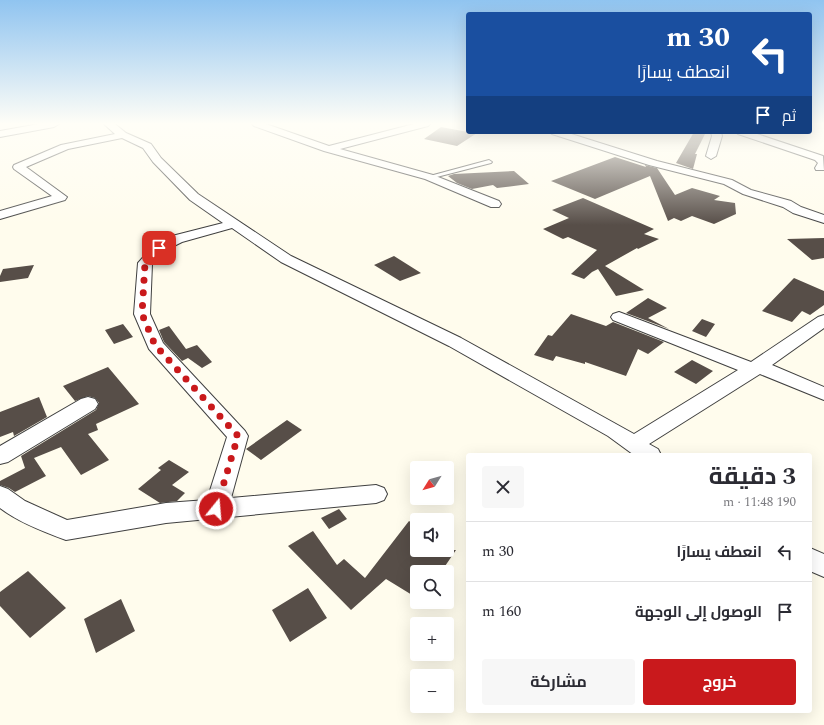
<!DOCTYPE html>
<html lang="ar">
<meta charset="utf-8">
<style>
body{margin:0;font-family:Spectral,Cairo,serif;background:#f7f7f7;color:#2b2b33;direction:rtl;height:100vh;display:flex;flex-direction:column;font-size:15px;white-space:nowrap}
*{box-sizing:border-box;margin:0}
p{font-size:13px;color:#7c7c81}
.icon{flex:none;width:22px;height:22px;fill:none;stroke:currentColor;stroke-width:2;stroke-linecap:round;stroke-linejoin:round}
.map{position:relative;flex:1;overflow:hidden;direction:ltr}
.panel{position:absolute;left:466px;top:453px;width:346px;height:260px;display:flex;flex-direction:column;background:#fff;border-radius:4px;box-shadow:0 4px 16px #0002;direction:rtl}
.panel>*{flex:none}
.guide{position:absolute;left:466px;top:12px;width:346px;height:122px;border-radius:4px;box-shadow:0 4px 16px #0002;direction:rtl;background:#1a4fa0;color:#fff;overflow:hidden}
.needle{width:26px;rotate:233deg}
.controls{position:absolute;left:410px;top:461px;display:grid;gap:8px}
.controls a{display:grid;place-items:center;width:44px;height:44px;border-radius:4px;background:#fff;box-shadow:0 4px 16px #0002;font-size:20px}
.pin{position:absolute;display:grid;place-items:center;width:34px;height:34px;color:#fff;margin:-17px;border-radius:8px;box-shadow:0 2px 6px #0006}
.me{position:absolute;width:44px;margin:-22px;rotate:17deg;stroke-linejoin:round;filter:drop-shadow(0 0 3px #0008)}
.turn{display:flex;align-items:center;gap:14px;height:84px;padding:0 16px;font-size:18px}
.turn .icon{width:52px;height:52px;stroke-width:2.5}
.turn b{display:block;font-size:28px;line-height:34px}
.then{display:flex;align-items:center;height:38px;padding:0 16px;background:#0003;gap:8px;font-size:15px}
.round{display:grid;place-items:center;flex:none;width:42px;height:42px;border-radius:4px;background:#f7f7f7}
.overview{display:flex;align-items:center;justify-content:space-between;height:68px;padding:0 16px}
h1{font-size:24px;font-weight:700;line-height:30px}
.button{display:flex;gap:8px;margin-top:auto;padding:8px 16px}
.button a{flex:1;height:46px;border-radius:4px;background:#c9191c;color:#fff;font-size:16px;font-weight:700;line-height:46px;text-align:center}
.button a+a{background:#f7f7f7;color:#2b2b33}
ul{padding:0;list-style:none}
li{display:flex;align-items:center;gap:12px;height:60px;padding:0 16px;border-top:1px solid #e1e1e2}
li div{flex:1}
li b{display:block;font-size:15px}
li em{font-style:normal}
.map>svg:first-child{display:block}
.building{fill:#574e48}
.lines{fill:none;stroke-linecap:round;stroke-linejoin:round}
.service-casing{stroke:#404040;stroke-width:2}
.minor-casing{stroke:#404040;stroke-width:2}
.service{fill:#fff;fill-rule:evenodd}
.minor{fill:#fff;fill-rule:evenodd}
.route{stroke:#c9191c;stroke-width:7;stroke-dasharray:0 12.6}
</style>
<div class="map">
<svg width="824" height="725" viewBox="0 0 824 725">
<rect width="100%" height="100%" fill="#fffced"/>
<path class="building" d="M441,127L468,132L477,133L457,146L424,139Z
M694,132H706L695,154H697L693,169L676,163Z
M615,157L646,167L645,165L657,168L675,195L692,188L720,196L714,200L735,203L736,214L714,224L692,216L681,221L674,218L668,221L650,176L595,199L551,181Z
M514,171L529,184L497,188L493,185L472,189L457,183L448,176L454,174Z
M583,198L654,229L644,234L659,239L638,249L637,248L605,266L644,290L616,296L598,269L592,272L584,279L571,274L597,250L568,237L563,239L543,229L569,218L552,210Z
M824,238V258L812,260L787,239Z
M394,256L421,273L400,281L374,265Z
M34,265L28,278L0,282V276L3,269Z
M794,278L824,291V305L810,315L802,311L792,322L762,311Z
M648,298L667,308L648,318L669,329L626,313Z
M571,314L606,326L613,322L664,342L648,354L638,349L626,376L585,362V364L556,356L553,361L534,355L548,335L552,336Z
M702,319L715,324L706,337L692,331Z
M123,324L133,337L114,344L105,330Z
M169,326L186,349L197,345L212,362L202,368L188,358L182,361L164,342L159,330Z
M692,360L713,371L696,384L674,372Z
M108,367L139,404L96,424L98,430L88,434L109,460L81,475L61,447L34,458L46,476L15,492L9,488L0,485V481L25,468L21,456L96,410L99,403L95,398L88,396L75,401L63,386Z
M39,397L47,417L14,436L13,432L0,437V412Z
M287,420L302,430L261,460L246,449Z
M169,460L189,472L172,485L185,493L177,501L160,503L138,489L161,470L158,468Z
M339,509L347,519L329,529L321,518Z
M409,521L417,526V550H456L441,572H417V598L386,579L351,610L288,546L313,531L337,565L344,559L365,578Z
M28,571L66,608L30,638L0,606V592Z
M308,588L327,618L290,642L272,610Z
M121,599L135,631L96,653L84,619Z"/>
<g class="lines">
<defs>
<path id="service" d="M489,160L492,162L491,163L429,179L426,177Z"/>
<path id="minor" d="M39,124H59L54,127L0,137V131Z
M104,124H115L126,133L151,144L161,158L198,194L291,256L461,338L634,434L738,370L613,320L611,317L613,314L619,312L751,362L818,317L824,315V328L772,365L824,387V400L760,374L649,444L658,449L661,455H634L608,436L449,346L281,262L232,228L182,242L164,251L152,264L150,314L163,343L245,431L248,436L231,498L376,485L384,488L387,494L384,500L376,503L166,523L66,540C44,532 18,522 0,508V486L8,489L25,501L67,520L166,503L207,500L227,437L149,349L134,314L138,263L154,245L172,236L223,223L190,200L153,162L143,148L122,138L68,149L26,167L67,197L65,200L0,219V211L52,196L14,169L13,167L14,165L61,145L115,134Z
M252,124H266L329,146L414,124H430L428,126L340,149L433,175L499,201L501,204L499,207H491L425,179L324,151L254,126Z
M550,132H565L657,161L732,180L751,190L791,201L801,207L824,215V223L793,213L783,207L743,194L724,184L649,165L552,134Z
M711,132H721L722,136L716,156L711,159L706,156L712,136Z
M736,132H751L823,156L824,170H816L815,168L818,163L815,160L738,134Z
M88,397L95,399L98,404L95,409L8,462L0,464V446L81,399Z
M810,548L824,554V577L810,571Z"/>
</defs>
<use href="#service" class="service-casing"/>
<use href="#minor" class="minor-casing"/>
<use href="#service" class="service"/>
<use href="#minor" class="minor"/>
</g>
<linearGradient id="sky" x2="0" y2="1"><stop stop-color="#90c4f0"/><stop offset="0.55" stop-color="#fffef7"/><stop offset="1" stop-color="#fffef7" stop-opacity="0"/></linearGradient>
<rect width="824" height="225" fill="url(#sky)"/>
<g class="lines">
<path class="route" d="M159,248L145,263L142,314L155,345L238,436L216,509"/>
</g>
</svg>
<div class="controls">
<a><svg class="needle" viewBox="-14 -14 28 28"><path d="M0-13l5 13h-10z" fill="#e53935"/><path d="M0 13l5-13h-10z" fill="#7c7c81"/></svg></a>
<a><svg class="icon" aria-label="sound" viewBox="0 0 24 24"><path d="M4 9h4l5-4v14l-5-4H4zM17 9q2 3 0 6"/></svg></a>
<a><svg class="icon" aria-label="search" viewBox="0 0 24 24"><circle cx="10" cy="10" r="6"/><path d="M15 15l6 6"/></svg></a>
<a>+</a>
<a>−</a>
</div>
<div class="pin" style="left:159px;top:248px;background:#d93025"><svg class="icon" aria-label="arrive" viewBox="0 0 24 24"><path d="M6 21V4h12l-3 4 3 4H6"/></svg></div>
<svg class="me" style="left:216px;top:509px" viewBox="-20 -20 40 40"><circle r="17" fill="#c9191c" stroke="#fff" stroke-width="3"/><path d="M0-11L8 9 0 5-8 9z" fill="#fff"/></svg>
<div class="guide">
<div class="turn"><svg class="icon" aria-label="left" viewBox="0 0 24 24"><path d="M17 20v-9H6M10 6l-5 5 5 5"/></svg><div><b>30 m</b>انعطف يسارًا</div></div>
<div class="then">ثم<svg class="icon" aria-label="arrive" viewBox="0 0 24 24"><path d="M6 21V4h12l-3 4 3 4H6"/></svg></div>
</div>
<section class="panel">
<div class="overview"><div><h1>3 دقيقة</h1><p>190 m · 11:48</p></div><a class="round"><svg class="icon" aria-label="close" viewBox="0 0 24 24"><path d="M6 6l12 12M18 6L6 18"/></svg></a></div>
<ul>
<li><svg class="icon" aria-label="left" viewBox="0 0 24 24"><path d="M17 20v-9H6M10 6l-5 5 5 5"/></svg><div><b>انعطف يسارًا</b></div><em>30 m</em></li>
<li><svg class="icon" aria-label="arrive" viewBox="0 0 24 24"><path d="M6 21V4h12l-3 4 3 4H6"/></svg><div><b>الوصول إلى الوجهة</b></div><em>160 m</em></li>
</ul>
<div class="button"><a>خروج</a><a>مشاركة</a></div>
</section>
</div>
